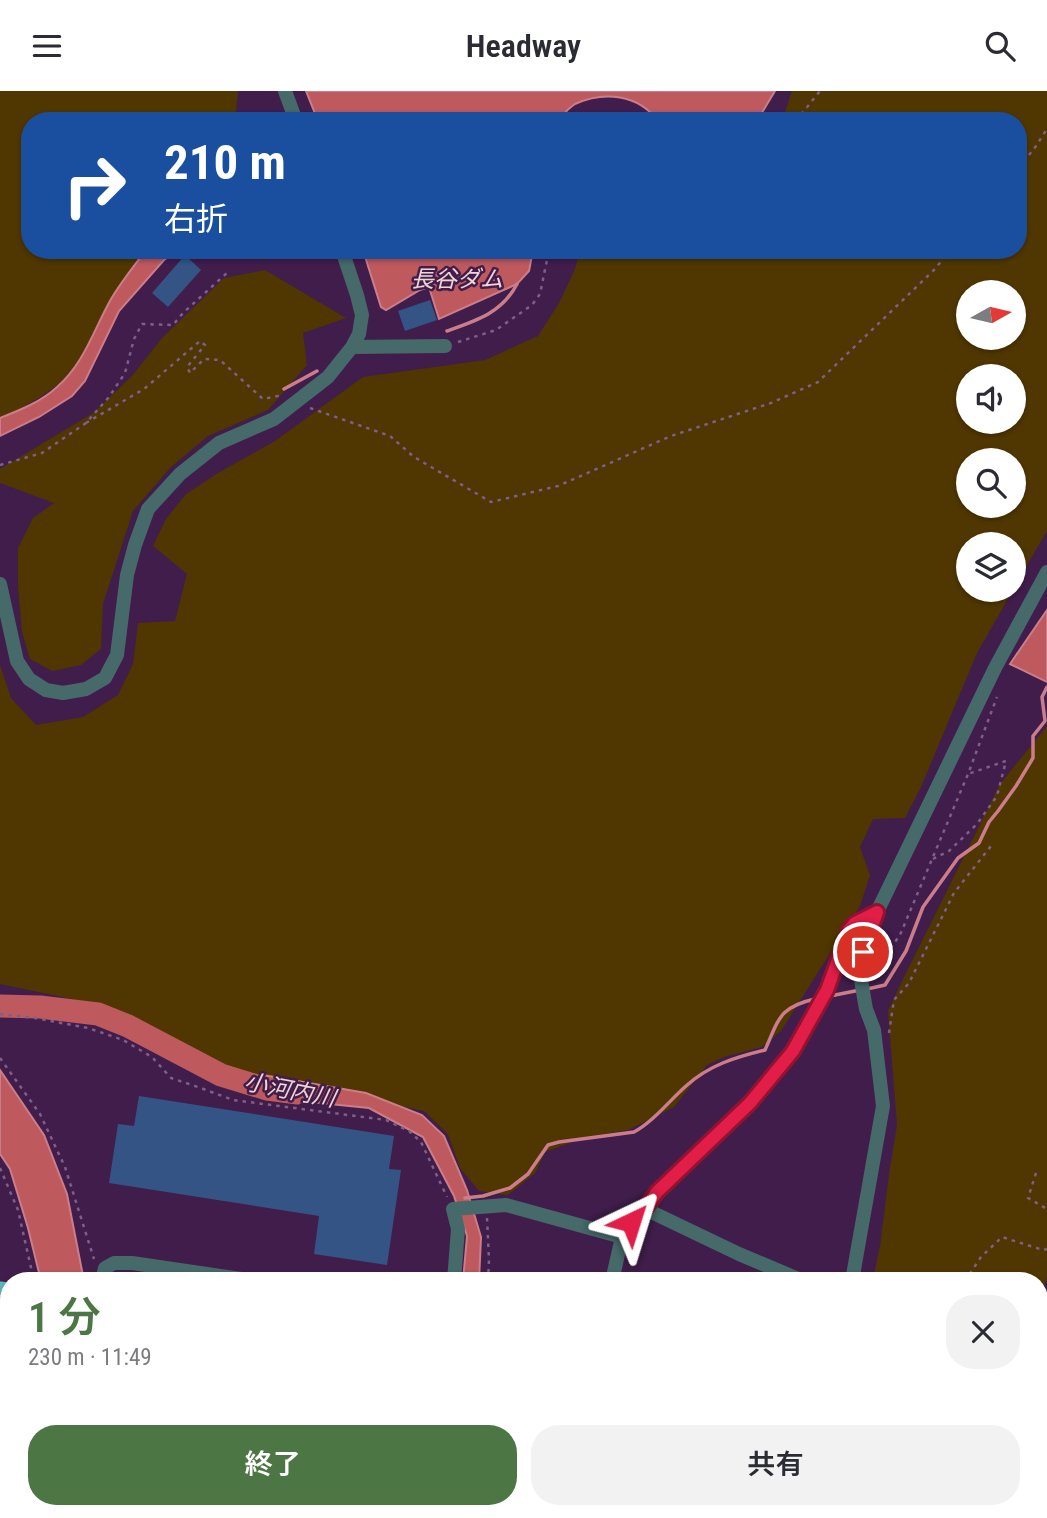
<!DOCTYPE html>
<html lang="ja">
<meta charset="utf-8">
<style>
body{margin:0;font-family:"Roboto Condensed","Noto Sans JP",sans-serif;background:#f2f2f3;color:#2b2b33;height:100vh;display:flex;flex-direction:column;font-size:26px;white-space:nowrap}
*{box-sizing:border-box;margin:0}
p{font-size:23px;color:#7c7c81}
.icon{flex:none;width:38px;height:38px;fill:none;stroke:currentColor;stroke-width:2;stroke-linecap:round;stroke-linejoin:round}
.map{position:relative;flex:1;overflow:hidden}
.panel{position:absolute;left:0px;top:1181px;width:1048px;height:247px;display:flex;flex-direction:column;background:#fff;border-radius:28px 28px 0 0;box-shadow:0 2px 5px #0004}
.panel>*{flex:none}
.top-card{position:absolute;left:21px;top:21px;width:1006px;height:147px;border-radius:28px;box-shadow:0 2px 5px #0004;background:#1a4fa0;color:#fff;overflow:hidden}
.needle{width:46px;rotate:82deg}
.tools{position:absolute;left:956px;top:189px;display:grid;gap:14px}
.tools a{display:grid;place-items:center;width:70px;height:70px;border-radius:50%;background:#fff;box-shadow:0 2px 5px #0004;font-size:35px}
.pin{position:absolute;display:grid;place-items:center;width:60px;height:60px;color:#fff;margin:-30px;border:4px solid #fff;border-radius:50%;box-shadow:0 2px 7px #0007}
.me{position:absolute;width:77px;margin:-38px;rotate:41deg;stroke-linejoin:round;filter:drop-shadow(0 0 5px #0008)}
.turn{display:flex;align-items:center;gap:24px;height:147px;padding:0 28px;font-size:32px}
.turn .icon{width:91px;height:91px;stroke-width:2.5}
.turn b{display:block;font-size:49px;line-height:60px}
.round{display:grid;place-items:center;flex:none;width:74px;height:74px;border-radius:28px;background:#f2f2f3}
.headline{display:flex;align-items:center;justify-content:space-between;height:119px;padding:0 28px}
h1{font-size:42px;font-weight:600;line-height:52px;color:#4d7645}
.button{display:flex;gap:14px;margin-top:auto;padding:14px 28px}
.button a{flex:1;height:80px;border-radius:28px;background:#4d7645;color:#fff;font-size:28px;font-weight:600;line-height:80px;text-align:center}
.button a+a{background:#f2f2f3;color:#2b2b33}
header{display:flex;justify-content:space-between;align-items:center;height:91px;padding:0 28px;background:#fff;font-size:32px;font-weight:600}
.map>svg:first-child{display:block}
.green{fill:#503600;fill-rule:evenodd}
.water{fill:#be595e;stroke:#cb7e8a;stroke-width:2}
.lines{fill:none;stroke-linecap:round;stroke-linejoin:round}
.stream{stroke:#cb7e8a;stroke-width:3.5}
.river{stroke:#be595e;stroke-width:23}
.building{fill:#345485}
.path{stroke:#7e5f87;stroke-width:2.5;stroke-dasharray:3.5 5;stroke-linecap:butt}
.minor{stroke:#46696a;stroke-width:14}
.major{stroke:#56a2a5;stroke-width:18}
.highway{stroke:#5bb9bd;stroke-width:21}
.route-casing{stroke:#92132f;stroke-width:18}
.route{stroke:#e11d48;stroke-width:12}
.labels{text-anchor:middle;stroke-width:5;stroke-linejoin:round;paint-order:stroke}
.water-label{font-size:23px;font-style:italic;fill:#f0d3d3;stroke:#411d4b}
</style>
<header><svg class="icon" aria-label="menu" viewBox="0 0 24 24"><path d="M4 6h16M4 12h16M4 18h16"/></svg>Headway<svg class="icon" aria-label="search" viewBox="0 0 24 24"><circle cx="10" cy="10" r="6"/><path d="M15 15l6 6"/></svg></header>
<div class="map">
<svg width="1047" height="1427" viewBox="0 0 1047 1427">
<rect width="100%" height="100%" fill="#411d4b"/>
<path class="green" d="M0,0H238L235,30H30V159H143L89,271L42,305L0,330Z
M792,0H1047V440L1013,498V453H968V499H1013L977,562L921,696L905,727L873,728L860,756L870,784L860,815L781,940L762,956L724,966L707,974L674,1016L628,1039L586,1046L545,1061L535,1082L508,1104L479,1100L460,1077L448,1043L424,1020L347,1004L267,991L197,962L158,938L105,915L0,893V574L11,607L36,634L83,626L118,604L133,573L138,532L175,530L187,483L153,455L166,428L186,403L218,382L275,350L363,286L485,269L538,245L559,212L575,178L580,159H1018V30H782ZM968,201H1013V247H968ZM968,285H1013V331H968ZM968,369H1013V415H968Z
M265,179L346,227L303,242L307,274L268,319L208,345L170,377L133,420L103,513L101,558L81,574L52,580L30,568L22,541L18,496V457L33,427L54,412L0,392V378L93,322L132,285L162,247L224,187Z
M1047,635V1186L1043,1202L1040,1203V1190H878L873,1188L880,1155L889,1083L897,1034L888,920L903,888L1000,693Z"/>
<path class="water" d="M306,0H775L757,30H658C638,3 604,0 575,13C568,18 564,21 562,30H318Z
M146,159H179L164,169L119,220L85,290L72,305L39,326L0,345V327C20,319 41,311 57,296C84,273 94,238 111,208C121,191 134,175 146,159Z
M363,159H533L529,180L517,193L439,228L429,196L420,199L386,219L381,216Z
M1047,519V591L1010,573Z
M0,979L44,1044L67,1103L84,1190H41L28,1137L10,1078L0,1063Z
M263,984L366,1002L422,1024L444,1045L467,1099L481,1146L479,1190H463L467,1145L454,1105L423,1046L369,1017L270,1007Z"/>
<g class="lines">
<path class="stream" d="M447,240C476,230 502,222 517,193
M284,298L317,280
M867,898L885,894L906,860L923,816L958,767L979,752L989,731L998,720L1016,695L1033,667V645L1045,630L1042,606L1047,596
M830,905L860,899
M465,1107L483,1105L510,1097L528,1083L548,1054L559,1051L634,1041C654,1030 669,1010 686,995C709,974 736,966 765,959C779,928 779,916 815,908"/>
<path class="river" d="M0,915L40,916L98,923L128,935L221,984L267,998L298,1002"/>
</g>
<path class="building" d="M185,164L201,179L168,216L152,202Z
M430,209L437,229L405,240L398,220Z
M139,1005L394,1045L389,1078L401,1079L387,1174L314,1163L319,1125L109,1092L118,1033L134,1035Z"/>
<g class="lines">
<path class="path" d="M796,30L820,0
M1018,77L1034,58L1047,38
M458,251L496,239L532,214L540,203L549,159
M310,317L390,345L414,366L491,411L558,395L671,345L771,312L818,291L935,178L950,159
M86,332L144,298L200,250L205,254L187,276L190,282L204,268L220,269L263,308L282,304
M0,374L42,362L86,332L109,306L125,282L134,248L142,233L173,234L183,222L228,181
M933,768L949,760L977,733L997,705L1006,670L968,683
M877,868L892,855L900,844L968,683L997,606
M0,923L35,927L88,937L123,949L152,966L171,987L198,996L233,1009L386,1029L409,1040L421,1051L447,1106
M889,942L894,909L909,892L954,802L991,755
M0,967L40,1023L65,1076L94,1168
M0,1077L18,1119L34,1190
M1036,1082L1028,1107L1047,1118
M487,1127L489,1169L488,1190
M965,1190L981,1166L1002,1146L1043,1159L1047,1158
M580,1419L593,1427
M645,1419L657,1427
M990,1427L992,1419"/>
<path class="minor" d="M285,0L296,30
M352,256L445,255
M0,493L17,570L29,588L46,599L63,602L86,598L105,587L117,564L127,484L135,454L148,418L180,383L219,352L274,328L328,286L352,256L359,243L362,224L357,204L342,159
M645,1118L739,1163L803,1190
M102,1190L105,1177L114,1172H132L255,1190
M454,1190L458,1138L453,1118L506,1114L622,1146
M612,1190L622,1146L631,1131L645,1118L657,1101L750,1012L793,960L827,899L849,839L855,832L877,821
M852,1190L883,1015L874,939L866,918L861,889L863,861L877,821L995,577L1047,481
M1040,1222L1047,1221
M1040,1325H1047
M0,1395L9,1394
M779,1419L810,1427
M544,1427L550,1419
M840,1427L842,1419"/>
<path class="major" d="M0,1370L9,1374
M193,1419L204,1427"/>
<path class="highway" d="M0,1201L9,1202
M0,1223L9,1224
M1040,1258L1047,1257
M1040,1281L1047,1280"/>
</g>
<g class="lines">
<defs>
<path id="route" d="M631,1131L645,1118L657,1101L750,1012L793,960L827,899L849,839L855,832L877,821L863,861"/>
</defs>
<use href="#route" class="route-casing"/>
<use href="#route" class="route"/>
</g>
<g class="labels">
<g class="water-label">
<text x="457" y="196">長谷ダム</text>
<text transform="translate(290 999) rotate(11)" y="8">小河内川</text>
</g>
</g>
</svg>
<div class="tools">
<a><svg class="needle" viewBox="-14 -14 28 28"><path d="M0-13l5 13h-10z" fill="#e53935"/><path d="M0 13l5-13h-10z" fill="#7c7c81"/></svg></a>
<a><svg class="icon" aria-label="sound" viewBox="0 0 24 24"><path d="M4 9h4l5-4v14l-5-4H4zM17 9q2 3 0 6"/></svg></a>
<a><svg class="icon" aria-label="search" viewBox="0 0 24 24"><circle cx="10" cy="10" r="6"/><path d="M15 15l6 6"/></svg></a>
<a><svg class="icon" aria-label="layers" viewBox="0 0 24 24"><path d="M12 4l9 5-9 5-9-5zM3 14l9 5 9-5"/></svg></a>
</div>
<div class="pin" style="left:863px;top:861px;background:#d93025"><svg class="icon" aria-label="arrive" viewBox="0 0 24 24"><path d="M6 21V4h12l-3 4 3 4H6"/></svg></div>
<svg class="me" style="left:631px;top:1131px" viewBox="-20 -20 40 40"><path d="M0-17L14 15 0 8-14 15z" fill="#e11d48" stroke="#fff" stroke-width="4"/></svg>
<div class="top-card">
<div class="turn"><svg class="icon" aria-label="right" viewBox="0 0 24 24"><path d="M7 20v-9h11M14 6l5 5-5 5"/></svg><div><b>210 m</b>右折</div></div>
</div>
<section class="panel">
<div class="headline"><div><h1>1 分</h1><p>230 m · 11:49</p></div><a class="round"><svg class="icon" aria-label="close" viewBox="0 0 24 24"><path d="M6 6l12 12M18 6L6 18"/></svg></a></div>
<div class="button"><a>終了</a><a>共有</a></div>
</section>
</div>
